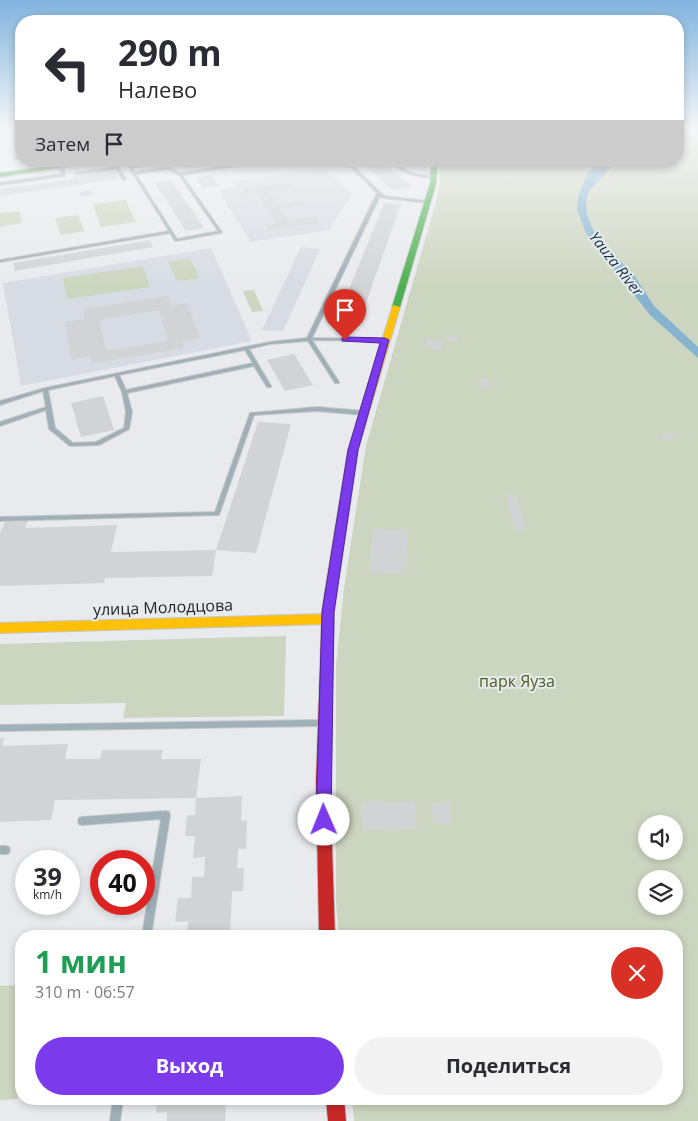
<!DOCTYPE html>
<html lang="ru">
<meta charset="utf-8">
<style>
body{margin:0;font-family:"Open Sans",sans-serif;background:#f2f2f3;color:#2b2b33;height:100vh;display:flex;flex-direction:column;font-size:19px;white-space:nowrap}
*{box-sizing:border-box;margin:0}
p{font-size:16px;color:#7c7c81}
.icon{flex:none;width:28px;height:28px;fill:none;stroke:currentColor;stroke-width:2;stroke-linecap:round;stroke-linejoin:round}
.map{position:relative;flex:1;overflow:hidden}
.details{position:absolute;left:15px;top:930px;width:668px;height:175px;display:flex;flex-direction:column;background:#fff;border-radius:20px;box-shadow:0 2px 8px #0003}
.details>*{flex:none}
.top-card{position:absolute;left:15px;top:15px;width:669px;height:152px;border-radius:20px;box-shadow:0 2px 8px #0003;background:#fff;color:#2b2b33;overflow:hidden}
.tools{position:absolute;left:638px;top:815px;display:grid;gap:10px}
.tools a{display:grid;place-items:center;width:45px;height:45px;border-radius:50%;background:#fff;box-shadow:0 2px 8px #0003;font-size:25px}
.speed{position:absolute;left:15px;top:850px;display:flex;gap:10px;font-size:25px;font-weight:700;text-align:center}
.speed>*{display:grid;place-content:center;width:65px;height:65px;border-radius:50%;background:#fff;box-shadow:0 2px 8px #0003;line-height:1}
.speed small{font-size:12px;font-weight:400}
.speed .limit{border:8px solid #d22;background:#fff;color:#111}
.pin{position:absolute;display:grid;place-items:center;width:42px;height:42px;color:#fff;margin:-51px -21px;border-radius:50% 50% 50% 0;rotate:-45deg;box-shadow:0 0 5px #0007}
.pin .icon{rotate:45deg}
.me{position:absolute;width:55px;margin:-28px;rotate:359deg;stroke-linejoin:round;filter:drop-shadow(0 0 4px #0008)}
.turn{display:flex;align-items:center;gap:18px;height:105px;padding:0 20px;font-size:22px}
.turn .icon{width:65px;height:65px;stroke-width:2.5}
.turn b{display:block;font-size:35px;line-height:42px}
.then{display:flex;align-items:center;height:48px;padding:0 20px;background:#0003;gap:10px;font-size:19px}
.round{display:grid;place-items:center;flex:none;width:52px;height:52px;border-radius:26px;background:#f2f2f3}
.overview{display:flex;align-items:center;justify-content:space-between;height:85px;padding:0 20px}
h1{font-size:30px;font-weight:700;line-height:38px;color:#1e9e55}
.action{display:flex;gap:10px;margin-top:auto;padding:10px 20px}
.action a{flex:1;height:58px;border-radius:30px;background:#7c3aed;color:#fff;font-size:20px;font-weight:700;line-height:58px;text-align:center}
.action a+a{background:#f2f2f3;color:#2b2b33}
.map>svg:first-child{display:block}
.built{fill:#d7dbe3}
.green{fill:#ccd5bf;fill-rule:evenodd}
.water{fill:#86b4d0}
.building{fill:#d2d3d5;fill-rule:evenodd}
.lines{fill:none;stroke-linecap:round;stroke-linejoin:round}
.lane-casing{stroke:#c5c6c8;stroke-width:2}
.fast-casing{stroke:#c5c6c8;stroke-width:2}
.slow-casing{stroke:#c5c6c8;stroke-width:2}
.jam-casing{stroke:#c5c6c8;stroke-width:2}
.lane{fill:#9fb0b7;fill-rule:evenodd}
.fast{fill:#4caf50;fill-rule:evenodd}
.slow{fill:#ffc107;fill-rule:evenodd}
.jam{fill:#c62828;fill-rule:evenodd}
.route{fill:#7c3aed;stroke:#51269a}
.labels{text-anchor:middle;stroke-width:4;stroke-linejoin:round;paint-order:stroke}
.far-water-label{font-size:15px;font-style:italic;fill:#123040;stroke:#e7eaee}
.street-label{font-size:16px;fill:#1f2122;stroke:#e7eaee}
.park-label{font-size:16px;fill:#4e5f1c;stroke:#e7eaee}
</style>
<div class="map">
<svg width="698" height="1121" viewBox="0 0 698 1121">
<rect width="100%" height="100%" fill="#e8eaed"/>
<path class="built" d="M325,168L352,194L329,230L251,242L218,190L238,187L234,181Z
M301,247L320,249L283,331L262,330Z
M211,248L252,341L21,386L3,283Z"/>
<path class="green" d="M678,130H698V1121H354L352,1099H676V936H339L336,902V666L344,588L366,446L435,205L440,184L438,161H678ZM646,824H674V851H646ZM646,879H674V906H646Z
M126,200L136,222L101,227L93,204Z
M17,211L20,212L22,221L20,223L0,227V213Z
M78,215L85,231L61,235L55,218Z
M190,258L200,278L177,281L168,262Z
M143,266L150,287L67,299L63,278Z
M254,290L263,311L252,312L243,291Z
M286,636L284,716L123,718L126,703L0,705V644Z
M21,985V1079L17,1099L0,1100V986Z"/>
<path class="water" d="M598,161H617L589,191L586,200L587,214L594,232L636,278L654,306L698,347V358L650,315L586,233L577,210L578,197L587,174Z"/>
<path class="building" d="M200,161H231V162L187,169L183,164Z
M360,161H382L412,187L392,190Z
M115,170L119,179L0,196V189L74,179L73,176Z
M211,175L219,186L203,188L196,178Z
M171,180L204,228L186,231L154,182Z
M290,184L293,189L269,192L277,204L301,200L305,205L280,209L289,221L315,217L319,223L268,230L265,225L276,223L257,194L246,195L242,190Z
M91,190L93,195L81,197L79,192Z
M384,203L401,204L359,322L337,319Z
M150,240L153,247L15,271L13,263Z
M168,296L171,306L187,303L200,338L182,341L184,348L92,363L90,356L71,360L65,322L85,319L83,309ZM159,310L168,341L106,351L99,320Z
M448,334L459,335L458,341H447Z
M427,339L445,341L442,350L424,348Z
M294,354L313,385L285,391L267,360Z
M480,377L488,378L489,389H482Z
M103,396L114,430L81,437L71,403Z
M258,422L291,424L256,553L216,550L212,576L105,578L104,583L0,586V533L5,522L28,521L25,528L117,525L111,552L216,550Z
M673,433L680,437L662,441L660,438L663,434Z
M506,495H516L526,529L515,530Z
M373,528L408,530L406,574L369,572Z
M0,738H4L2,746L68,744L65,759H100L102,750H163L161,759H201L196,798L55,800L51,820L0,822Z
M242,796L241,821L247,820L246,849H238L237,868H244L243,891H232L230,936H187L188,921L175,922L178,898H191L192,877H204L205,857L193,858L195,836H185L187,815H195L196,798Z
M415,801L417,829L363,831L361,802Z
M449,802L451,824H434L431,803Z
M157,1099H226L225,1121H167V1112L156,1113Z"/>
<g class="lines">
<defs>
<path id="lane" d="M14,130L17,131L21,130V132L16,133Z
M20,139H21V141L18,142V140Z
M21,156V158L16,159L14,158Z
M112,161H115L126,179L125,180H123L116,169L77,174L75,173L115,167Z
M125,161H129L131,166L162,161H171L133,168L135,172L168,167L180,173L259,161H268L182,175L222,232L221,233L176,241H175L170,233L0,262V260H1L169,231ZM168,169L179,175L218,231L177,239L136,174Z
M345,161H348L384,196L428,201L430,202L428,203L383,198L380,196L312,338L385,339L387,340L385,341L312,340L339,382V383H335L308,341L270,344L249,349L271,386V387H267L254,366L127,393L132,412L129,429L99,445L70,446L49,429L46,410L0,426V422L46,407L43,391L0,405V401L45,388L270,342L307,338L377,193ZM245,350L253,363L126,390L119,375ZM115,376L122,392L126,412L124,428L96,442L73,443L55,428L48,390Z
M390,161C397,162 403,170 411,173C419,176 428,175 436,177L434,178C415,177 404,174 390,161Z
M413,161H421L434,164L432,165Z
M61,166L63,167L65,176L0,185V183L62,174L59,167Z
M317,407L364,411L367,413L364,415L317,411L254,415L219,515L0,521V517L215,512L250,413Z
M321,720L324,721L325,723L324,725L321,726L0,731V725Z
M166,811L169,812L170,815L151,936H142L161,819L82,825L79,824L78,821L79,818L82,817Z
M0,846H6L9,847L10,850L9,853L6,854H0Z
M113,1099H123L120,1121H110Z"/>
<path id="fast" d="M86,161H104L0,177V173Z
M428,161H434L437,168L436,184L400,307L396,309L392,307L430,184L431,168Z"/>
<path id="slow" d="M393,305L400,307L358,450L337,591L335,594H327L325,591L348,450Z
M328,614L332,616L334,619L332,622L328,624L0,633V623Z"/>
<path id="jam" d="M331,587L335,588L337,591L334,612L330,782L335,936H319L316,782L322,612L325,591L327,588Z
M326,1099H344L346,1121H328Z"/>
</defs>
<use href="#lane" class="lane-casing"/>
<use href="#fast" class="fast-casing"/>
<use href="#slow" class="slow-casing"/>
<use href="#jam" class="jam-casing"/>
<use href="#lane" class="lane"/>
<use href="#fast" class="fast"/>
<use href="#slow" class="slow"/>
<use href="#jam" class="jam"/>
</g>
<linearGradient id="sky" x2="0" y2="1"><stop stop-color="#81b4de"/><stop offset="0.45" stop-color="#f5f6f7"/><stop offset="1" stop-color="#f5f6f7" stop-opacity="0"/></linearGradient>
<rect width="698" height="287" fill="url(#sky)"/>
<path class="route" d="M345,337L385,338L389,340L358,450L334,612L331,820L329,825L324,827L318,825L316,820L322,612L348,450L380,343L342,341V338Z"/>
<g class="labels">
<g class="far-water-label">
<text transform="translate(616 264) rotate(52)" y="5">Yauza River</text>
</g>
<g class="street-label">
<text transform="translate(163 607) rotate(-2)" y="6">улица Молодцова</text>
</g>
<g class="park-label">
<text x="517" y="687">парк Яуза</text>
</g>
</g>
</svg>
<div class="tools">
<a><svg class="icon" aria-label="sound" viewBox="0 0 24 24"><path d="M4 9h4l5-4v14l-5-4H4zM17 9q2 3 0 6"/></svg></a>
<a><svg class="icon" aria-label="layers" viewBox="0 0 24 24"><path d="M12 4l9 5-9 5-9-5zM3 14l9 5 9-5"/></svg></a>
</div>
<div class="speed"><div>39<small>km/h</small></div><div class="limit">40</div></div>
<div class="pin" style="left:345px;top:340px;background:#d93025"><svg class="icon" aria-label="arrive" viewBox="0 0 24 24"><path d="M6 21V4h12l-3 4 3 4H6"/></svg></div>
<svg class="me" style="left:324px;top:820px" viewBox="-20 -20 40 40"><circle r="19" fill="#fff"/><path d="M0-13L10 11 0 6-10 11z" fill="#7c3aed"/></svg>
<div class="top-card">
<div class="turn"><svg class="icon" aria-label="left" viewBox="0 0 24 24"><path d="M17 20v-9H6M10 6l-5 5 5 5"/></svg><div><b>290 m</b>Налево</div></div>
<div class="then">Затем<svg class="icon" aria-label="arrive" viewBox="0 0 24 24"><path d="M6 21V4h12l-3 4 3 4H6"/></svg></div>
</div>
<section class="details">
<div class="overview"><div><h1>1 мин</h1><p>310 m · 06:57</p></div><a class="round" style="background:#d93025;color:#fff"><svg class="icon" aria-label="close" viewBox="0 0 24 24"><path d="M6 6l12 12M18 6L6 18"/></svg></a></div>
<div class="action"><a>Выход</a><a>Поделиться</a></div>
</section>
</div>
